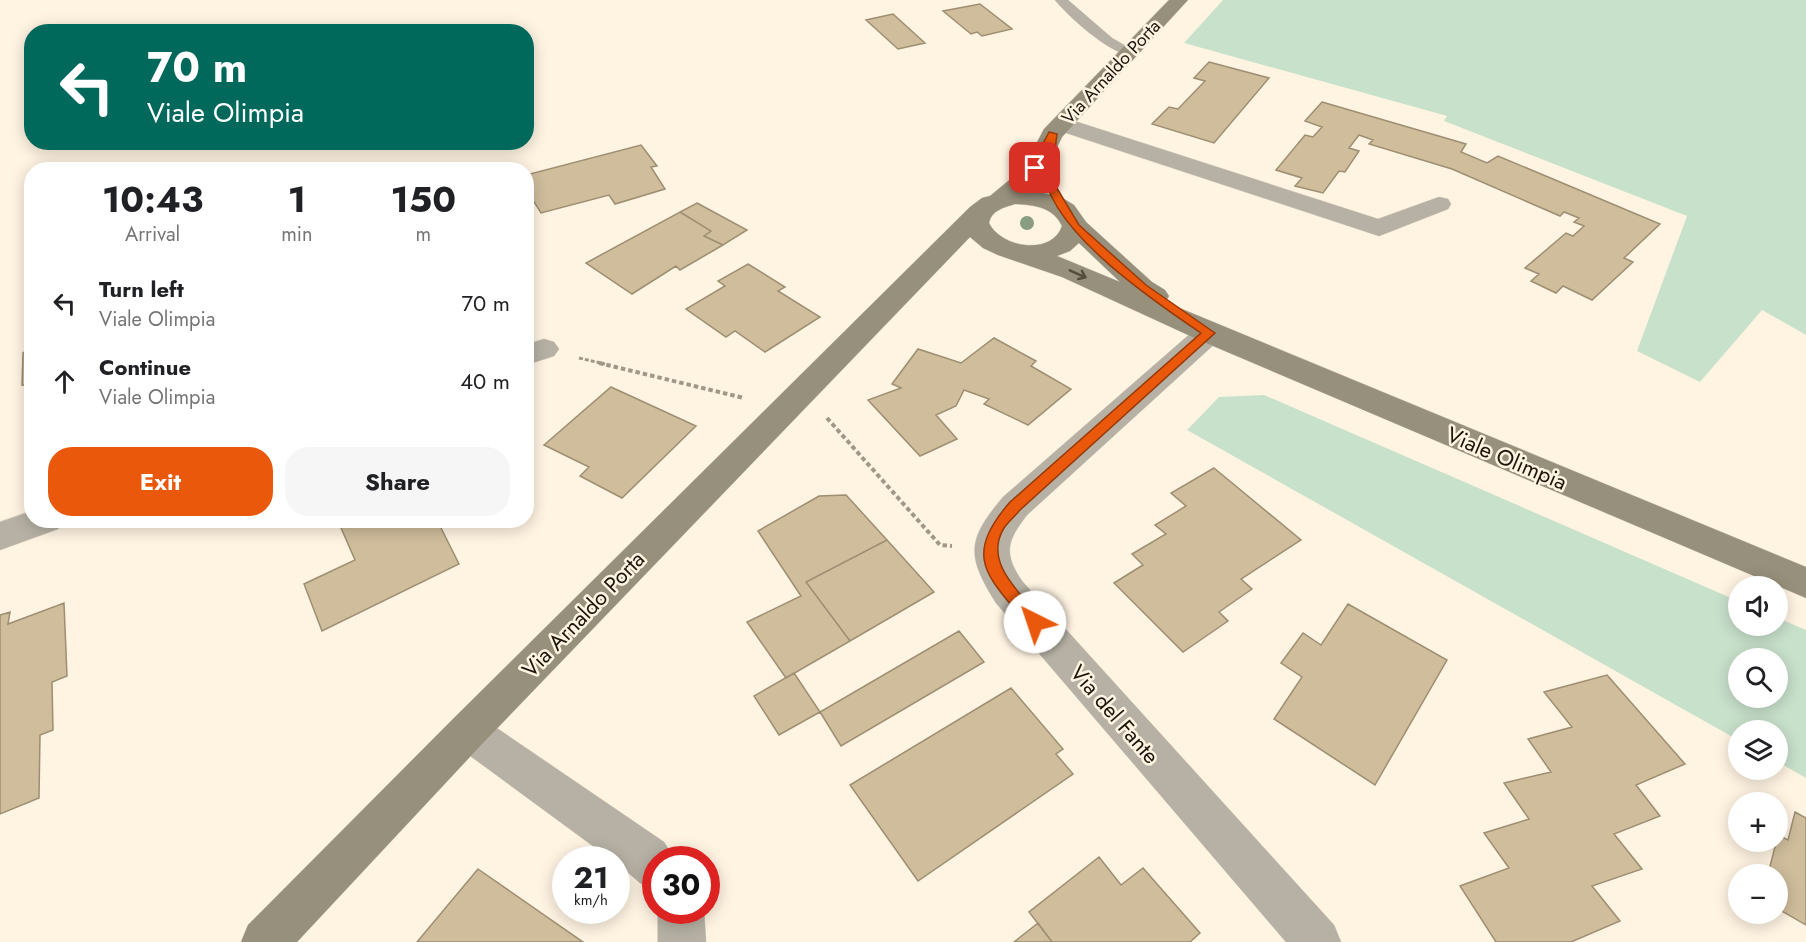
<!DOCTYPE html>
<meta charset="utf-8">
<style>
body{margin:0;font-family:Jost,sans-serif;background:#f6f6f6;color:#202124;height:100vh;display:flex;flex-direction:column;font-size:22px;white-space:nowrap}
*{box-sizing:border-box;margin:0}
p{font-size:20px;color:#757577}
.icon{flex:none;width:33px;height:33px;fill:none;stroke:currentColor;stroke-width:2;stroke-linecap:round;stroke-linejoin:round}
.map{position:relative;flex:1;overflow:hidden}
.side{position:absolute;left:24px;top:162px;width:510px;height:366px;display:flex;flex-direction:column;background:#fff;border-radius:24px;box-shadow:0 3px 15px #0003}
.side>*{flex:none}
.hud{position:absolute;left:24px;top:24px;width:510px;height:126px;border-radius:24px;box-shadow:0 3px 15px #0003;background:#00695c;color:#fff;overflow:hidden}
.controls{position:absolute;left:1728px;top:576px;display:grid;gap:12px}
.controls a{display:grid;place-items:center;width:60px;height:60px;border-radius:50%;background:#fff;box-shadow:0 3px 15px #0003;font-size:30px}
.speed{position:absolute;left:552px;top:846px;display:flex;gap:12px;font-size:30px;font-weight:700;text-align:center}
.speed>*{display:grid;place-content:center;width:78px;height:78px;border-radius:50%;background:#fff;box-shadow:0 3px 15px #0003;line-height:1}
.speed small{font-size:15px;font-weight:400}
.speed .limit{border:9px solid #d22;background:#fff;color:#111}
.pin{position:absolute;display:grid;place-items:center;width:51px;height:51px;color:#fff;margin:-26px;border-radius:12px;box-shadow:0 3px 9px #0006}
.me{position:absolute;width:66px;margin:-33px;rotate:319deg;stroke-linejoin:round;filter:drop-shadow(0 0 4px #0008)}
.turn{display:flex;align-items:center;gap:21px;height:126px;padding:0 24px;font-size:27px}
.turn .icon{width:78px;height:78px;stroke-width:2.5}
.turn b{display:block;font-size:42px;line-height:51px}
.eta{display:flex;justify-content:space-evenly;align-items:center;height:102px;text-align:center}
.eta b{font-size:36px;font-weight:700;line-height:42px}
.cta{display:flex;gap:12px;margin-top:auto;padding:12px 24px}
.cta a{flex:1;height:69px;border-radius:24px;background:#ea580c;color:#fff;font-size:24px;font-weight:700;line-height:69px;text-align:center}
.cta a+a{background:#f6f6f6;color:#202124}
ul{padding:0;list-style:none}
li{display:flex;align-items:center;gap:18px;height:78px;padding:0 24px}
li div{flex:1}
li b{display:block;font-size:22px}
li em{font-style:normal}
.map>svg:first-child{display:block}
.green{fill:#c8e1cb;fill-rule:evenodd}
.building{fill:#cfbd9c;stroke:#9e8e72;stroke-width:1.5}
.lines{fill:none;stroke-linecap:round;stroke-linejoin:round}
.lane-casing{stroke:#dbd0c0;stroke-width:1}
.street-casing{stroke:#dbd0c0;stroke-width:1}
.secondary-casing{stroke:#dbd0c0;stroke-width:1}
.path-far1{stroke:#a09788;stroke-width:3;stroke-dasharray:4 2;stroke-linecap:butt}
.path{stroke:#a09788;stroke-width:4;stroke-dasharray:4.5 3;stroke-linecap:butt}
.lane{fill:#b6b1a4;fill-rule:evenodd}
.street{fill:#b6b1a4;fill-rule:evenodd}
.secondary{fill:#97907c;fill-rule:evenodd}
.tree{fill:#889d81}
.oneway{stroke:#544d3e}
.route{fill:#ea580c;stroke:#983908;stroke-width:1.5}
.labels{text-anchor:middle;stroke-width:5;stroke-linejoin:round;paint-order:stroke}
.far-street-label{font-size:18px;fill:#1d160c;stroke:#fff4e2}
.street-label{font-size:22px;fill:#1d160c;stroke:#fff4e2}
</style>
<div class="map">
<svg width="1806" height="942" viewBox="0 0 1806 942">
<rect width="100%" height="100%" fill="#fff4e2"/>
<path class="green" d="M1223,0H1806V335L1762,310L1700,382L1637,351L1687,216L1444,121L1447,116L1184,43Z
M1264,395L1738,601V626H1778V618L1806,630V778L1778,762V730H1738V740L1187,430L1219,397ZM1738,658H1778V698H1738Z"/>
<path class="building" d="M980,4L1012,29L982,36L977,32L971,34L943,11Z
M893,14L925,43L898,49L866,20Z
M1209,62L1269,78L1214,143L1152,124L1169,107L1178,109L1205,81L1194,78Z
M1322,102L1466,144L1461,152L1487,163L1498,156L1660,224L1624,258L1633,262L1592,300L1563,286L1556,293L1531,281L1539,274L1525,268L1566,233L1573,236L1584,226L1574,222L1579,218L1564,212L1560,216L1452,169L1369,144L1373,140L1359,135L1349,148L1359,151L1345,172L1339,171L1323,193L1295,186L1302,178L1276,170L1305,135L1313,137L1322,127L1305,121Z
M641,145L657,166L651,167L665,189L615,204L609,195L541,213L526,189V175Z
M697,203L747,230L723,245L704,236L711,231L680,212Z
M680,212L711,231L704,236L723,245L680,270L676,266L632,294L586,263Z
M748,264L785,287L778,291L820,317L765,352L735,331L726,337L686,309L725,286L718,281Z
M994,338L1036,361L1031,366L1071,389L1028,425L984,404L989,399L964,390L956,406L936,415L957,439L920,456L868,400L901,388L892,384L918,349L961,363Z
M32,347V386L22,385L23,353Z
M611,387L696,426L622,498L580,476L589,467L544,445Z
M1214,468L1301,540L1241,579L1252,589L1219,612L1228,621L1183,652L1114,583L1143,565L1132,554L1166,534L1155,525L1186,506L1171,493Z
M846,495L887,540L806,582L850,641L786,678L747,622L801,596L758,531L819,496Z
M437,520L459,564L322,631L304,584L355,560L338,521Z
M887,540L934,592L850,641L806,582Z
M64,603L67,676L52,682L53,730L40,735L39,798L0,814V615L10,612L8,624Z
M1348,604L1447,660L1375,785L1274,719L1302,677L1281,663L1303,633L1321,645Z
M959,631L984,662L841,746L820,712Z
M794,673L820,712L779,735L754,696Z
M1607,675L1685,764L1636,785L1660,816L1614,834L1642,869L1592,886L1620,921L1571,942H1496L1460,886L1509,868L1484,833L1529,819L1504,783L1551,772L1528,739L1572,727L1544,692Z
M1011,688L1063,749L1056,754L1073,774L918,881L850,785Z
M1795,812L1806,818V925L1778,909V874H1768L1778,835L1788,840Z
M1099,857L1121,885L1143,868L1200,933L1190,942H1052L1029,912Z
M478,869L583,942H417Z
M1038,923L1052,942H1014Z"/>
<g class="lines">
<defs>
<path id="lane" d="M1055,0H1068L1112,38L1136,52L1130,56C1106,50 1071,19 1055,0Z"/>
<path id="street" d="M1062,117L1378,219L1439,197L1448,199L1451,204L1448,209L1379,236L1054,129L1051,124L1054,119Z
M1209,324L1219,326L1223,333L1219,340L1027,515C1007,541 1003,553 1022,581L1334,925L1341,942H1286L996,603C966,555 967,540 1003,497L1199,326Z
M544,339L554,342L559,349L554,356L526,365V345Z
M32,511V520H63L58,529L0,550V522Z
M468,712L482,718L664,842L675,860H656V889L640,883L616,862V860H612L454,744L448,731L454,718Z
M658,910H704L706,942H658Z"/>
<path id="secondary" d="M1169,0H1188L1062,137L1047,168L1027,190L1059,196L1074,205L1086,222L1152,282L1165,290L1169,296L1165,302L1806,567V598L1199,340L1062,277L998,255L983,248L970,237L482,744L297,942H241L248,925L454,718L970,207L982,198L990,196L1013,177L1025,165L1044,129ZM1015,204C1034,205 1053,207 1062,226C1052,256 1001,248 989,223C992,210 1003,208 1015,204ZM1079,243L1120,282L1057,256L1070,251Z"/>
</defs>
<use href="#lane" class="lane-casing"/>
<use href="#street" class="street-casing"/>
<use href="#secondary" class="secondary-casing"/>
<path class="path-far1" d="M579,358L605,364"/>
<path class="path" d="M599,363L744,398
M827,418L940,545L952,546"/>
<use href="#lane" class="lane"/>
<use href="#street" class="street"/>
<use href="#secondary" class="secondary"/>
</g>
<circle class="tree" cx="1027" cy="223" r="7"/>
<defs><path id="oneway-shaft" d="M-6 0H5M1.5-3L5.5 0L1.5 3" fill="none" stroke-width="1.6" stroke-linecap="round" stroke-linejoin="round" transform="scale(1.5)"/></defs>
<use class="oneway" href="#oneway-shaft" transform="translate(1078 274) rotate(24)"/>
<path class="route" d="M1049,132L1057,134L1053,165L1055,185L1079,225L1146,285L1215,333L1020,510C1015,516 1008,522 1004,528C983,562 1020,593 1040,617L1042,622L1040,627L1035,628L1029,627C990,577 960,560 1010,502L1201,333C1155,302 1035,222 1044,159L1038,170L1030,168Z"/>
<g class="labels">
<g class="far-street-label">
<text transform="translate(1111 72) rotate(-47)" y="6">Via Arnaldo Porta</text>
</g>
<g class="street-label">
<text transform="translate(1507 458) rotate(23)" y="8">Viale Olimpia</text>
<text transform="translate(583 614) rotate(-46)" y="8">Via Arnaldo Porta</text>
<text transform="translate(1115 714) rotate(49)" y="8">Via del Fante</text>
</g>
</g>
</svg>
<div class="controls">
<a><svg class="icon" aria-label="sound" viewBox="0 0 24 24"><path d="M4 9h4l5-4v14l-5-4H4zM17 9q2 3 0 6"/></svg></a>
<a><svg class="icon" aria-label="search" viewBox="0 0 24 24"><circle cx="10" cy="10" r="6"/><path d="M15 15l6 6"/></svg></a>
<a><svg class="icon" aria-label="layers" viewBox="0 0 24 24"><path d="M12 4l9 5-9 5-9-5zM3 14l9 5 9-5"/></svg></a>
<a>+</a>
<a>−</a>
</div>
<div class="speed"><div>21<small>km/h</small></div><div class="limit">30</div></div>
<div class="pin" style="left:1035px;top:168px;background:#d93025"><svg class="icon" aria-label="arrive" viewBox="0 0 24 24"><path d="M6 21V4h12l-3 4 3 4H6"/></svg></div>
<svg class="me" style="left:1035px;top:622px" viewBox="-20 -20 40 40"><circle r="19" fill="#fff"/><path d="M0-13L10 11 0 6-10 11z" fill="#ea580c"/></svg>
<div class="hud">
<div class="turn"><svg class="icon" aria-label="left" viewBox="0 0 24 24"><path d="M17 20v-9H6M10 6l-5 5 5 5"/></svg><div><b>70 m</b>Viale Olimpia</div></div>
</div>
<section class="side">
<div class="eta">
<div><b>10:43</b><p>Arrival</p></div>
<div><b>1</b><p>min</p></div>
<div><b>150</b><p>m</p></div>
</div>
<ul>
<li><svg class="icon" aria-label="left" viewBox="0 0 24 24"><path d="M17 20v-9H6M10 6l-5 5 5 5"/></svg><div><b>Turn left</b><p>Viale Olimpia</p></div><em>70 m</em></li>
<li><svg class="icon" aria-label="ahead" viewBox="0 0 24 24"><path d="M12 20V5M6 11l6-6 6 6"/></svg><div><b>Continue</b><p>Viale Olimpia</p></div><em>40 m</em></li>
</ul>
<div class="cta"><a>Exit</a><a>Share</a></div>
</section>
</div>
